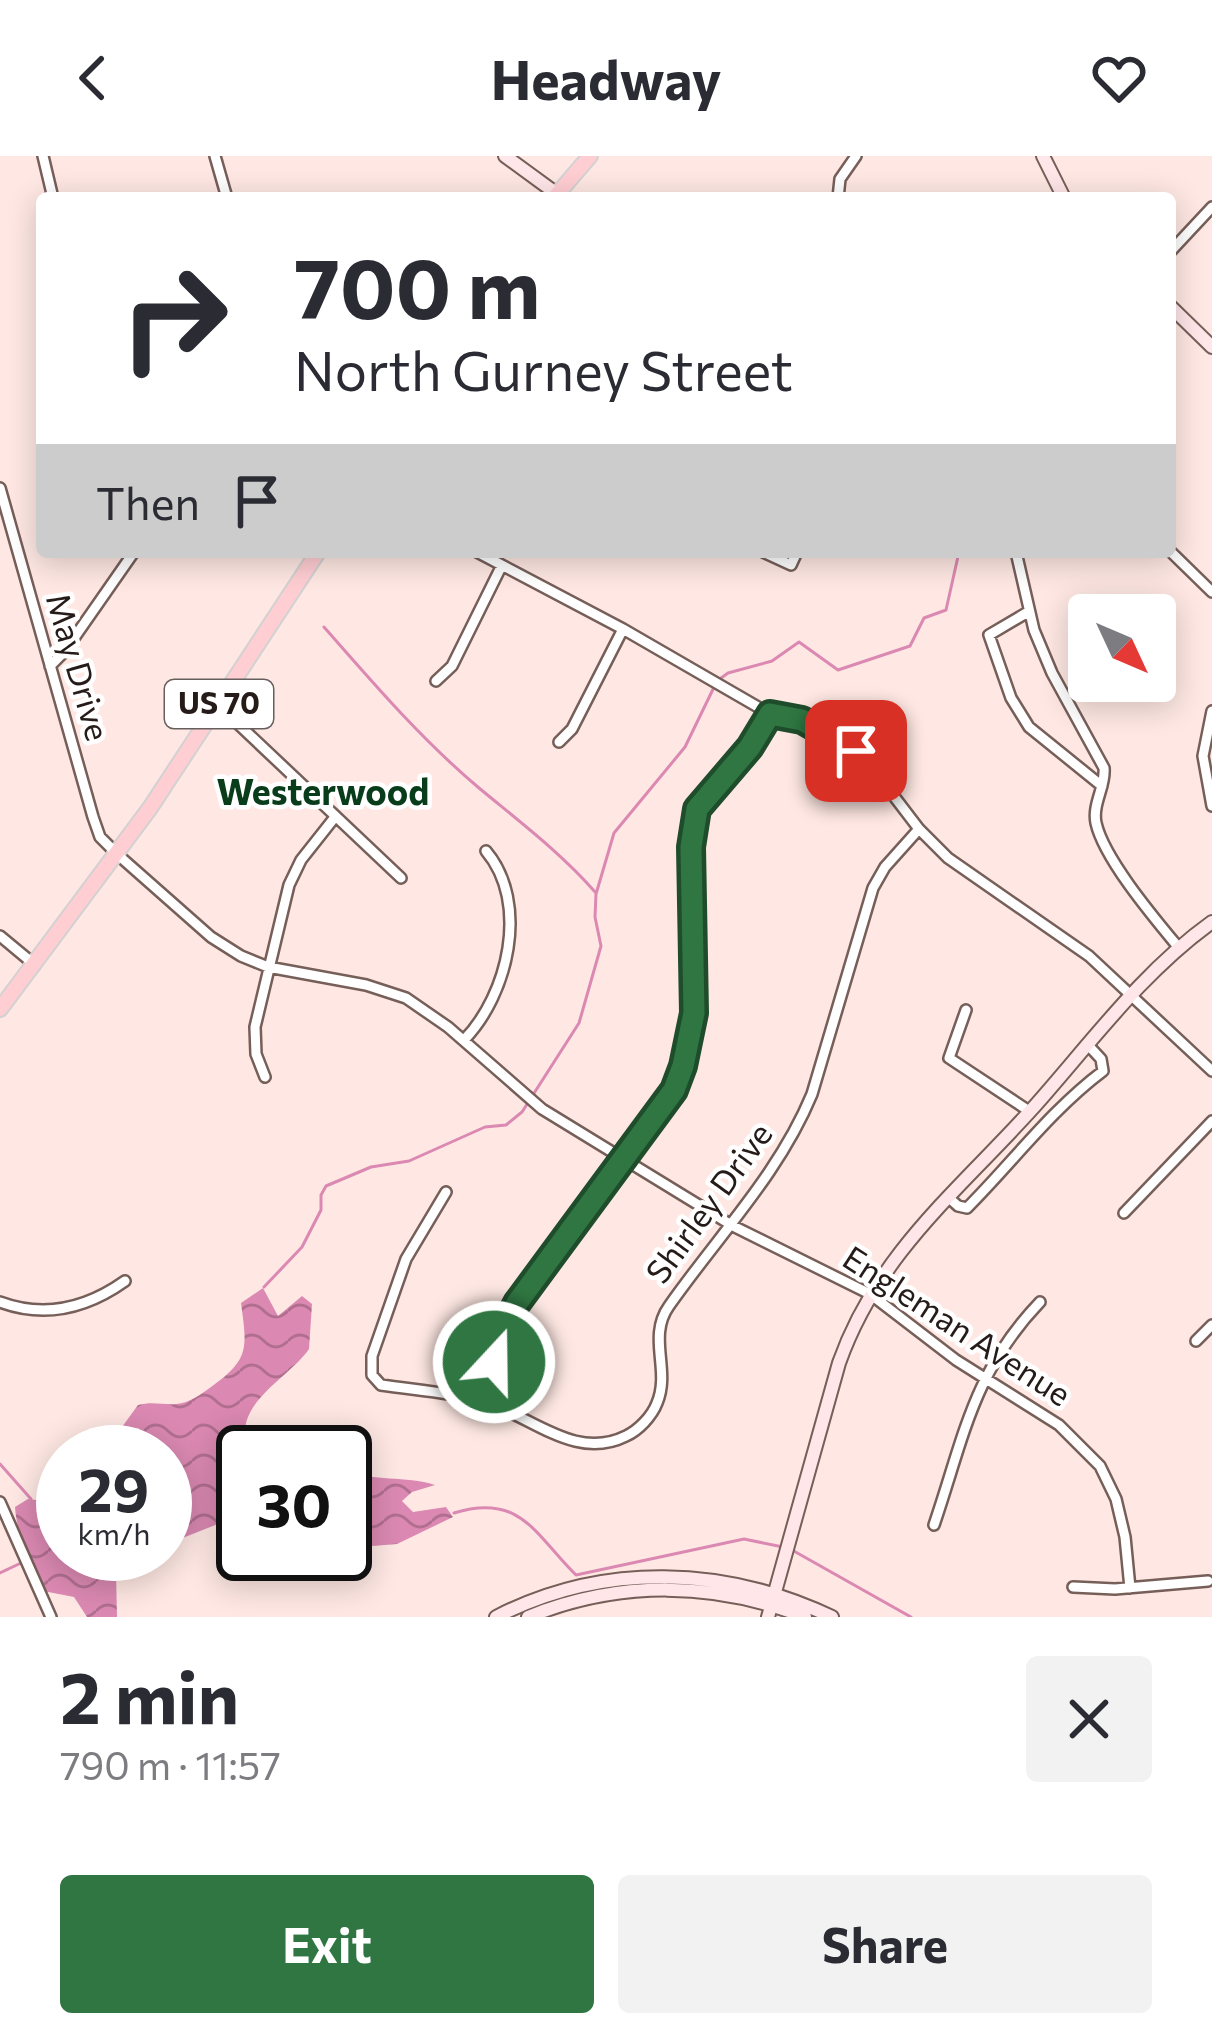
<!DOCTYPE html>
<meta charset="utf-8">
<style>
body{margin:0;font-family:Commissioner,sans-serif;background:#f2f2f3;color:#2b2b33;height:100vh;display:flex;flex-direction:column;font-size:45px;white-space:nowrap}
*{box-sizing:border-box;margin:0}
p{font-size:39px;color:#7c7c81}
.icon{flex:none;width:66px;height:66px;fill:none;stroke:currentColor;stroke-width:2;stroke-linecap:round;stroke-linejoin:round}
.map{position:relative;height:1461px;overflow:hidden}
.drawer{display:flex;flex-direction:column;background:#fff;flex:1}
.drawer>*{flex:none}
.banner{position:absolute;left:36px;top:36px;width:1140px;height:366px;border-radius:12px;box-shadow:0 6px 30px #0003;background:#fff;color:#2b2b33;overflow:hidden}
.needle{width:78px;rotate:134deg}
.buttons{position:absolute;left:1068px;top:438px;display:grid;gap:24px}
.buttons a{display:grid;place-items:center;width:108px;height:108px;border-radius:12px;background:#fff;box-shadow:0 6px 30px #0003;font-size:60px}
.speed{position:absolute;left:36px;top:1269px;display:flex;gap:24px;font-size:60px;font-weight:700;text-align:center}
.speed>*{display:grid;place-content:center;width:156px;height:156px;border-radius:50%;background:#fff;box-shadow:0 6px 30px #0003;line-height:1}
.speed small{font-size:30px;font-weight:400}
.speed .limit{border:6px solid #111;border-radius:18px;background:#fff;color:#111}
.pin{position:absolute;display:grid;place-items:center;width:102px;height:102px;color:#fff;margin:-51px;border-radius:24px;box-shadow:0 6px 18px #0006}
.me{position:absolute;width:132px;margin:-66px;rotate:21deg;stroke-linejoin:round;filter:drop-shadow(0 0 9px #0008)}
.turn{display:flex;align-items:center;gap:42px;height:252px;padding:0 60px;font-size:54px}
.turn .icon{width:156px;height:156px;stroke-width:2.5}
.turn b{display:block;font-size:84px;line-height:102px}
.then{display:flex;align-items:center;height:114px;padding:0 60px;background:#0003;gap:24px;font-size:45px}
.round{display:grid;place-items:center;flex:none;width:126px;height:126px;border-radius:12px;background:#f2f2f3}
.overview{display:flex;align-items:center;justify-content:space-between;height:204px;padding:0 60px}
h1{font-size:72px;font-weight:700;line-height:90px}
.cta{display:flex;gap:24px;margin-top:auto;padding:24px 60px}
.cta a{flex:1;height:138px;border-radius:12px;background:#2f7642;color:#fff;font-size:48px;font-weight:700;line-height:138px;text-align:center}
.cta a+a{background:#f2f2f3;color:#2b2b33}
header{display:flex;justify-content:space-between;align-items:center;height:156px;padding:0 60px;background:#fff;font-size:54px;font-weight:700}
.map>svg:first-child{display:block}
.water{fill:url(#water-waves)}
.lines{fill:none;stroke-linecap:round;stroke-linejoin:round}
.stream{stroke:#db89b2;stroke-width:3}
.street-casing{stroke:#775f59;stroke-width:14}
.secondary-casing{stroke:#775f59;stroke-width:16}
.primary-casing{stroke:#d3d1d1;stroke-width:18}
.street{stroke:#fff;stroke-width:9}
.secondary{stroke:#ffe6e9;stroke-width:12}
.primary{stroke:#ffced3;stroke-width:14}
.route-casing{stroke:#1f4d2b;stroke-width:30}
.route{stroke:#2f7642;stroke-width:21}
.labels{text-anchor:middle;stroke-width:9;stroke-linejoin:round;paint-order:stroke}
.shield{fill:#fff;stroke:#665f5e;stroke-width:3}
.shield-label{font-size:30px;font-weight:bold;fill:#251b19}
.street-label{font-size:33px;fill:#251b19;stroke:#fff}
.neighbourhood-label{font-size:36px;font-weight:bold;fill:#083c1a;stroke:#fff}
</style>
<header><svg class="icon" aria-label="back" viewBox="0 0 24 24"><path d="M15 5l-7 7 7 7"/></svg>Headway<svg class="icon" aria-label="heart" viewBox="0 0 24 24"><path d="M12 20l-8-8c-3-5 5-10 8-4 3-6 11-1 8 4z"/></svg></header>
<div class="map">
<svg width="1212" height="1461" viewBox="0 0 1212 1461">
<defs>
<pattern id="water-waves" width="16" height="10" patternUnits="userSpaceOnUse" patternTransform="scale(3)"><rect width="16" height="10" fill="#db89b2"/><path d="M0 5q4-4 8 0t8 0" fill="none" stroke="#b16f90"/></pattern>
</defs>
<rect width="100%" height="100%" fill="#ffe8e3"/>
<path class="water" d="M263,1132L278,1160L302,1140L312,1148L309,1193C289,1223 227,1250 250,1296H243V1358L165,1389V1296H116L122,1271L138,1249C152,1245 163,1249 176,1248C190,1247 201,1238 211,1231C250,1203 247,1192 241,1147Z
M345,1313C374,1327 405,1319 435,1329L412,1336L402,1345L413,1356L446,1351L453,1361L397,1388L373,1390L345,1378Z
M28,1343L63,1347V1398H140L116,1415L117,1461H87L74,1441L43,1435C31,1408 17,1381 15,1351Z"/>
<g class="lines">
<path class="stream" d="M324,471C373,527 422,584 479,632C520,666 561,697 596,737
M264,1131L302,1091L321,1054V1039L326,1030L371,1011L409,1005L485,971L506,969L522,956L579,867L601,790L595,761L596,738L614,677L685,591L717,525L728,517L772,505L799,486L838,514L910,490L924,462L946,454L959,396
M0,1308L31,1343
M454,1357C521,1336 536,1380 576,1419L744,1383L783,1391
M792,1394L911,1461
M0,1417L21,1407"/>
<defs>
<path id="street" d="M43,0L53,42
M215,0L227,42
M838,42L840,23L856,0
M1170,96L1212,51
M0,332L93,661L100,681L117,698L211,781L241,800L268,811L366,829L406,842L448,871L542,953L733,1070L870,1138L956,1204L1059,1269L1100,1310L1116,1343L1125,1381L1130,1432
M1170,395L1212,436
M477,396L623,473L770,558L803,564L843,585L867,605L919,673L948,702L1089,800L1212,915
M763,396L791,409L797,396
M1016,396L1034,474L1052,517L1104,612C1106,630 1092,648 1096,667C1104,703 1155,763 1179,792
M1028,456L989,479L1011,542L1029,571L1102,630
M50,510L65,495L134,396
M436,525L452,510L501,411
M218,549L401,722
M1212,555L1203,600L1212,650
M559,586L572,573L623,473
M0,780L35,809
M966,854L949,902L1029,955
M464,884C508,839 530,747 486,695
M265,921L256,898L255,871L289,729L301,704L335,661
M446,1036L406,1103L372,1200V1219L381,1229C414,1234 449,1236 481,1245C530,1258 574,1306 626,1280C639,1274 652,1260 657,1247C671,1214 647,1181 669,1150C718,1080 779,1018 812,938L873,732L885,711L919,673
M948,1041L958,1050L967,1052C1013,1006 1050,955 1103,915L1101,903L1088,889
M1124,1057L1212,965
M0,1146C46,1163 87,1152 125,1125
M1196,1185L1212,1169
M483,1245L501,1177L517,1147L674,934L683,911L694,857L691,691L697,653L750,591L770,558
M0,1346L51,1461
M934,1369C964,1281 973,1216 1040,1146
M1073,1431L1115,1433L1208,1425"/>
<path id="secondary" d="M505,0L557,38
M1043,0L1064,42
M1170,150L1212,191
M496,1461C603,1406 725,1410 832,1461
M528,1461C619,1424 714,1425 805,1461
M768,1461L839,1207C878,1097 958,1035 1033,952C1090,888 1142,816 1212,766"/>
<path id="primary" d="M554,42L590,0
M0,853L150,652L318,396"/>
</defs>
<use href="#street" class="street-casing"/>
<use href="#secondary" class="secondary-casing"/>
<use href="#primary" class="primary-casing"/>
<use href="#street" class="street"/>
<use href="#secondary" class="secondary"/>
<use href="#primary" class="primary"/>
</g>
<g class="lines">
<defs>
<path id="route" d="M494,1206L501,1177L517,1147L674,934L683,910L694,857L691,691L697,653L750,591L770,558L802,564L856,595"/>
</defs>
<use href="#route" class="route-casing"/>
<use href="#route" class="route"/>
</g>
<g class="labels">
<rect class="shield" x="165" y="524" width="108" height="48" rx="9"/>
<g class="shield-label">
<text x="219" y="558">US 70</text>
</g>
<g class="street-label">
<text transform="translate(78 511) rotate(74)" y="12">May Drive</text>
<text transform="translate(709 1047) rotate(-54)" y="12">Shirley Drive</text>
<text transform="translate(957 1170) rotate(33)" y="12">Engleman Avenue</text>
</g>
<g class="neighbourhood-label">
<text x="323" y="649">Westerwood</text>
</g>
</g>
</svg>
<div class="buttons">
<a><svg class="needle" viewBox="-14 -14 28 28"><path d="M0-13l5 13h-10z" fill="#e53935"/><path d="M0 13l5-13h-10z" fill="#7c7c81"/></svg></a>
</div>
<div class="speed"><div>29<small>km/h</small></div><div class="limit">30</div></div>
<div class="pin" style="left:856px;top:595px;background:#d93025"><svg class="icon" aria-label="arrive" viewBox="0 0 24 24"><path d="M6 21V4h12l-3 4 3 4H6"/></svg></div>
<svg class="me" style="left:494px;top:1206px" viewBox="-20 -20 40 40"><circle r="17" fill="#2f7642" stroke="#fff" stroke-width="3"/><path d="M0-11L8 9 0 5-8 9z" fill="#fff"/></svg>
<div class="banner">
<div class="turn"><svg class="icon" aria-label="right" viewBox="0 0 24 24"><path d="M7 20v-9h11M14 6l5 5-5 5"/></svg><div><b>700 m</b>North Gurney Street</div></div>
<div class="then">Then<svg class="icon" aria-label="arrive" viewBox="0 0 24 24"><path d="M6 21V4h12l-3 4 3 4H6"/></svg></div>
</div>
</div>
<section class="drawer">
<div class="overview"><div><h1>2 min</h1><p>790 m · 11:57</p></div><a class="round"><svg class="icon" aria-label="close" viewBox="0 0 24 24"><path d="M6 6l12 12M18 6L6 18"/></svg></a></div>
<div class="cta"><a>Exit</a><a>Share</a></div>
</section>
